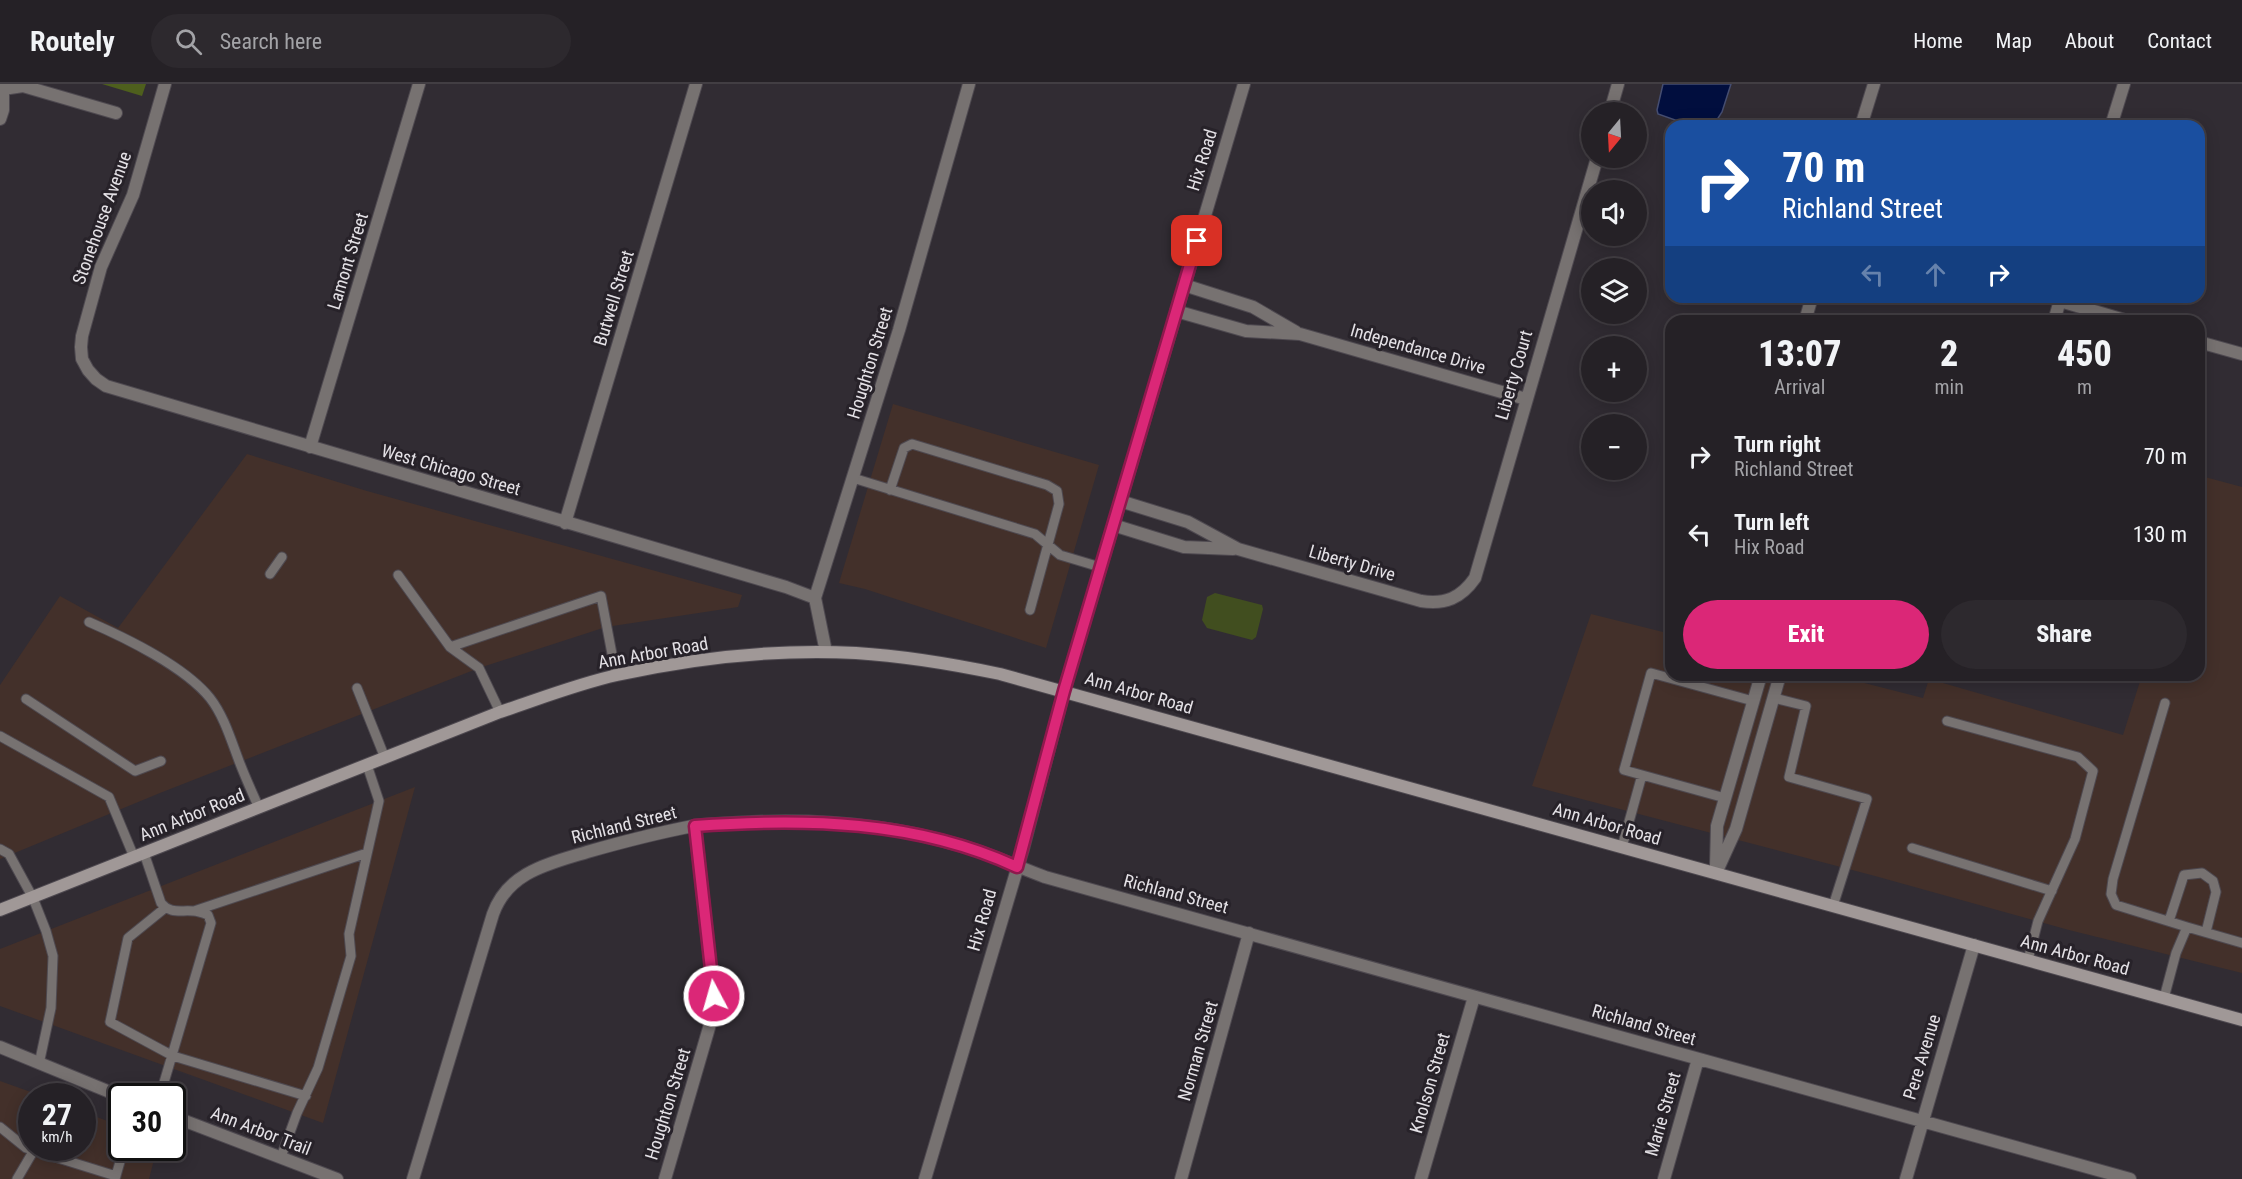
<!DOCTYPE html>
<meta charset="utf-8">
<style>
body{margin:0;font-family:"Roboto Condensed",sans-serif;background:#2d292e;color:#f1f3f6;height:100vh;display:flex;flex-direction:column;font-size:22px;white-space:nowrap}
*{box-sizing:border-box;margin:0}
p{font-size:20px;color:#a3a3a7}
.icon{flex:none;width:33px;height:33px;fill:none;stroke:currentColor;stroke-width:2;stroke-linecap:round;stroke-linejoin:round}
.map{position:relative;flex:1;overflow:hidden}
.side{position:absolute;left:1665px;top:231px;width:540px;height:366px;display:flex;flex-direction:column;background:#252126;border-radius:18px;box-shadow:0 3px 15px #0003,0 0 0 2px #423e43}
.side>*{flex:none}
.guide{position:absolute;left:1665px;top:36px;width:540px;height:183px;border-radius:18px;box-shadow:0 3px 15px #0003,0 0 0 2px #423e43;background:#1a4fa0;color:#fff;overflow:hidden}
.needle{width:39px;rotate:198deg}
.fabs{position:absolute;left:1581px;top:18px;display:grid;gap:12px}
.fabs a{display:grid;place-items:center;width:66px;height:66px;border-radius:50%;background:#252126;box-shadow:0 3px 15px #0003,0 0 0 2px #423e43;font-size:30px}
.speed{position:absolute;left:18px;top:999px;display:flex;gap:12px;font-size:30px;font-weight:700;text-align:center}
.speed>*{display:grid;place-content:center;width:78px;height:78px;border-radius:50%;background:#252126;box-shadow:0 3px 15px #0003,0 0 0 2px #423e43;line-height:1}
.speed small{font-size:15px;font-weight:400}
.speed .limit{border:3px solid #111;border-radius:9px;background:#fff;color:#111}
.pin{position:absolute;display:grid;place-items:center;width:51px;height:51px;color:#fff;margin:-26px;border-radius:12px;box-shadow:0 3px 9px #0006}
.me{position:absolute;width:66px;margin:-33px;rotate:354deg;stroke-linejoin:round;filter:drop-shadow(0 0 4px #0008)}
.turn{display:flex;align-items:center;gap:21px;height:126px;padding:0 18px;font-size:27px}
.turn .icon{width:78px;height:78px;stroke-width:2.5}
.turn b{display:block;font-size:42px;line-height:51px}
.lanes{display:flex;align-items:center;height:57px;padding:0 18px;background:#0003;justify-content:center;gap:30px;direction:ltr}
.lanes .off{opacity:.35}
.eta{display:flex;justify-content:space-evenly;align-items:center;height:102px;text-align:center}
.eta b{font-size:36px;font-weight:800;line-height:42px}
.primary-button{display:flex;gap:12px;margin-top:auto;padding:12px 18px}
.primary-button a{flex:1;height:69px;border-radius:36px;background:#db2777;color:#fff;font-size:24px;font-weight:800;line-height:69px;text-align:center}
.primary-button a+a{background:#2d292e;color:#f1f3f6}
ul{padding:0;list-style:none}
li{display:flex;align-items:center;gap:18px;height:78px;padding:0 18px}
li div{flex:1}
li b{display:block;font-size:22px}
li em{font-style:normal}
header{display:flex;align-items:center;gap:36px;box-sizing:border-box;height:84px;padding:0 30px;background:#252126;border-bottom:2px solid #423e43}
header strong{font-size:28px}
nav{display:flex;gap:33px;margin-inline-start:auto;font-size:21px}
.search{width:420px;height:54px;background:#2d292e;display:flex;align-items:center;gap:15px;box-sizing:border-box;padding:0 21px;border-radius:33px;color:#a3a3a7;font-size:22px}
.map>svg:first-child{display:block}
.commercial{fill:#43302a}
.green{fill:#414e1f}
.forest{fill:#4e5f1d}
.water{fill:#010e3e;stroke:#454d70;stroke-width:1.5}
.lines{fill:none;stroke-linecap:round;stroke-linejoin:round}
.service-casing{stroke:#4e4950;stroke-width:11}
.minor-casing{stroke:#4e4950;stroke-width:14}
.tertiary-casing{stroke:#4e4950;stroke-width:14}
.secondary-casing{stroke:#4e4950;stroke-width:14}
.service{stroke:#777271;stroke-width:9}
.minor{stroke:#777271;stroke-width:12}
.tertiary{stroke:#777271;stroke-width:12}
.secondary{stroke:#a09897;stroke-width:12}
.route-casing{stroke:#8e194d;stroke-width:15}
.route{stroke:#db2777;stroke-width:10}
.labels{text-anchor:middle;stroke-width:6;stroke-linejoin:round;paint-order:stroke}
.street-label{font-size:18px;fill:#e4e1e6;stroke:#272229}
</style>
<header>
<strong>Routely</strong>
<div class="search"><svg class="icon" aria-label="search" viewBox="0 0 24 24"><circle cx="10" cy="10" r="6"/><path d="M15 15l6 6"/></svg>Search here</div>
<nav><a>Home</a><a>Map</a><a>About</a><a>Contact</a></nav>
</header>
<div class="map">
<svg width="2242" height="1095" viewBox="0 0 2242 1095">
<rect width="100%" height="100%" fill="#312c33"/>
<path class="commercial" d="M893,320L1099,381L1046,564L865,505L839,499Z
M247,370L367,407L742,511L738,523L606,543L479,584L160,709L0,775V601L60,512L118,544Z
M2205,393L2242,403V889L2069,846L1875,792L1532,702L1591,530L1671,550V591H1833L1923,614L1929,595L2123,651L2142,591H2199V411Z
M415,703L323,1039L0,922V865Z
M0,997L42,1012H32V1064H82L83,1028L121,1042L122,1064H157L149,1095H0Z"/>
<path class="green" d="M1215,509L1262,521L1263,525L1256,553L1252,556L1207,544L1202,536L1207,513Z"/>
<path class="forest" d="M102,0H146L142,12Z"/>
<path class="water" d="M1663,0H1731L1722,28L1713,42H1692L1658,30L1657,26Z"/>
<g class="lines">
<defs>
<path id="service" d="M853,394L1035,450L1060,471L1100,483
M890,406L904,364L912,360L1047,401L1057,407L1059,420L1030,526
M270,490L282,473
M398,491L450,563L479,584L500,628
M89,538C126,554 185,583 210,614C224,632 231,656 239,677C245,693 252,708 259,724
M450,563L601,512L616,591
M357,604L385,674
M1774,614L1806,622L1789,693L1867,715L1833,822
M26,615L135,687L161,677
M2165,619L2113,795L2111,810L2116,821L2187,843
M1947,637L2078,673L2093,687L2075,755L2038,837L2028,876
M0,652L109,713L134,773
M1725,714L1624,686L1651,589L1753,617
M1622,763L1642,691
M1912,764L2052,807
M0,765L9,770L33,814L46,847L53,872L51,924L39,980
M144,769L161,819C170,830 180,826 193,827C198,827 203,829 208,831L211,839L160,1012
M165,824L128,854L110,938L173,972L306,1012
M194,827L367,769
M2169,837L2184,791L2202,789L2213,797L2216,808L2206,848
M2164,914L2176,869L2187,843L2242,859
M0,1043L26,1064L116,1092
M281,1073L297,1029L318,984L351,872L349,850L379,717L367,681
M17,1095L34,1066
M115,1095L124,1064"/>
<path id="minor" d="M165,0L133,111L101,183L82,252L81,263L82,275L88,286L96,295L106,302L786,503L815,514
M0,3L3,5V26L0,35
M3,5L23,2L116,29
M1610,28L1618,0
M1861,42L1874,0
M2111,42L2124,0
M1184,201L1253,223L1296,248
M2060,217L2128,237
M1176,227L1246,247L1300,250L1526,315
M1805,237L1812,213
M2054,237L2061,213
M2199,258L2242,270
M310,363L419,0
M1120,417L1188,438L1238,465L1421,517C1445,521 1461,514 1475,494L1597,74
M565,439L696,0
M1113,441L1184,463L1233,465
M826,568L815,514L899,246L969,0
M1716,782L1717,742L1761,591
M1716,789L1736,745L1780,591
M413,1095L493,830C508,788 548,780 587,768C622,758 657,749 693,742C713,739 733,739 752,738C821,735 890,741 955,760C986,768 1015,782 1045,793L2130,1095
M665,1095L713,930L714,912L695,742
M925,1095L1023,765L1064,607
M1181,1095L1249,849
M1421,1095L1474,913
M1664,1095L1698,975
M1906,1095L1974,861"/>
<path id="tertiary" d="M1064,607L1244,0
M0,963L122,1013
M172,1032L337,1095"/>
<path id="secondary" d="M0,826L500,628C539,615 577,600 617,591C694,574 777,565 856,569C905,572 952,580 1000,590L2242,936"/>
</defs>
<use href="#service" class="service-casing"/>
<use href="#minor" class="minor-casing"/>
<use href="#tertiary" class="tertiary-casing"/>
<use href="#secondary" class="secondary-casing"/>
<use href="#service" class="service"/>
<use href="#minor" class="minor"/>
<use href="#tertiary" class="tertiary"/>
<use href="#secondary" class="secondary"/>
</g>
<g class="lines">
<defs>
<path id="route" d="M714,912L695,742C804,734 916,736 1017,783L1064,607L1197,157"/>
</defs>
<use href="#route" class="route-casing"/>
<use href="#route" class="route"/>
</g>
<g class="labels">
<g class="street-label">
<text transform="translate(1202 76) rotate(-73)" y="6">Hix Road</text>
<text transform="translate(102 134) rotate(-70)" y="6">Stonehouse Avenue</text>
<text transform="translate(348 177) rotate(-73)" y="6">Lamont Street</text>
<text transform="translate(614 214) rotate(-73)" y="6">Butwell Street</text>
<text transform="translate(1418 265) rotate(16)" y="6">Independance Drive</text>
<text transform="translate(870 279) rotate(-73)" y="6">Houghton Street</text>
<text transform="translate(1514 291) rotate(-74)" y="6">Liberty Court</text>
<text transform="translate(451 386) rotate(16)" y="6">West Chicago Street</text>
<text transform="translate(1352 479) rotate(16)" y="6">Liberty Drive</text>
<text transform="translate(653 569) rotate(-10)" y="6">Ann Arbor Road</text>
<text transform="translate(1139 609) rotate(16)" y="6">Ann Arbor Road</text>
<text transform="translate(192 731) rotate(-22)" y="6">Ann Arbor Road</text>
<text transform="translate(1607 740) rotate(16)" y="6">Ann Arbor Road</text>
<text transform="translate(624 741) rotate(-14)" y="6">Richland Street</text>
<text transform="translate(1176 810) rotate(15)" y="6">Richland Street</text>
<text transform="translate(982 836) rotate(-74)" y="6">Hix Road</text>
<text transform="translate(2075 871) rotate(15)" y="6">Ann Arbor Road</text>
<text transform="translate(1644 941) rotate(16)" y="6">Richland Street</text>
<text transform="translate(1198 967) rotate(-74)" y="6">Norman Street</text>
<text transform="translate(1922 973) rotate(-73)" y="6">Pere Avenue</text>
<text transform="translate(1430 999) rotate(-74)" y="6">Knolson Street</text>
<text transform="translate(668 1020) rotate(-73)" y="6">Houghton Street</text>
<text transform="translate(1663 1030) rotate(-74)" y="6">Marie Street</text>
<text transform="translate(261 1047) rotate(21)" y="6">Ann Arbor Trail</text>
</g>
</g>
</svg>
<div class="fabs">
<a><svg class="needle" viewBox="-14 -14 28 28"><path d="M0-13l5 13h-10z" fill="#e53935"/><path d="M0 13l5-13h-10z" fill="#a3a3a7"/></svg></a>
<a><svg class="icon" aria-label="sound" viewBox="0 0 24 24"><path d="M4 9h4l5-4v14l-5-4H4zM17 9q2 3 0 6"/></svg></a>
<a><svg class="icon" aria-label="layers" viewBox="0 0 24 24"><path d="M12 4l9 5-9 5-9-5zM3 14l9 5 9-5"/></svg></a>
<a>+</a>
<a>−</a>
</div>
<div class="speed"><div>27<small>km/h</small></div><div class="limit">30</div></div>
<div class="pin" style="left:1197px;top:157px;background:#d93025"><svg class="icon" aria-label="arrive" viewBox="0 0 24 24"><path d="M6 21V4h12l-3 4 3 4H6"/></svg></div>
<svg class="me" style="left:714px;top:912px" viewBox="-20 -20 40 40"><circle r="17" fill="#db2777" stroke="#fff" stroke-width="3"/><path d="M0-11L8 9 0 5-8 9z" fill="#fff"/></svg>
<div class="guide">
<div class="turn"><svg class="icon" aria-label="right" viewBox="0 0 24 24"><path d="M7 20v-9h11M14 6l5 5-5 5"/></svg><div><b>70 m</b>Richland Street</div></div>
<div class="lanes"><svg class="icon off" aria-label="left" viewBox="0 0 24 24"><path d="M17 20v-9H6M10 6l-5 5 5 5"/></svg><svg class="icon off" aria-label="ahead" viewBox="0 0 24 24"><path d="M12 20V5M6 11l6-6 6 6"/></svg><svg class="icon" aria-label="right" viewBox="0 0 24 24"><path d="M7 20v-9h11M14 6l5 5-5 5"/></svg></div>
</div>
<section class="side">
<div class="eta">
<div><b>13:07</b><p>Arrival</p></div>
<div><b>2</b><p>min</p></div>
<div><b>450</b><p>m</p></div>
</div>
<ul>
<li><svg class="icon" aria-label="right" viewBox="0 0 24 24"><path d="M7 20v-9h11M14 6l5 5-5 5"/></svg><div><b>Turn right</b><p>Richland Street</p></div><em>70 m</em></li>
<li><svg class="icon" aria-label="left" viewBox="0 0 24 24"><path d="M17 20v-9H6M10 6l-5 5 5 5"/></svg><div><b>Turn left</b><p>Hix Road</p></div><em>130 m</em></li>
</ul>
<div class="primary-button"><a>Exit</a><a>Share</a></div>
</section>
</div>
